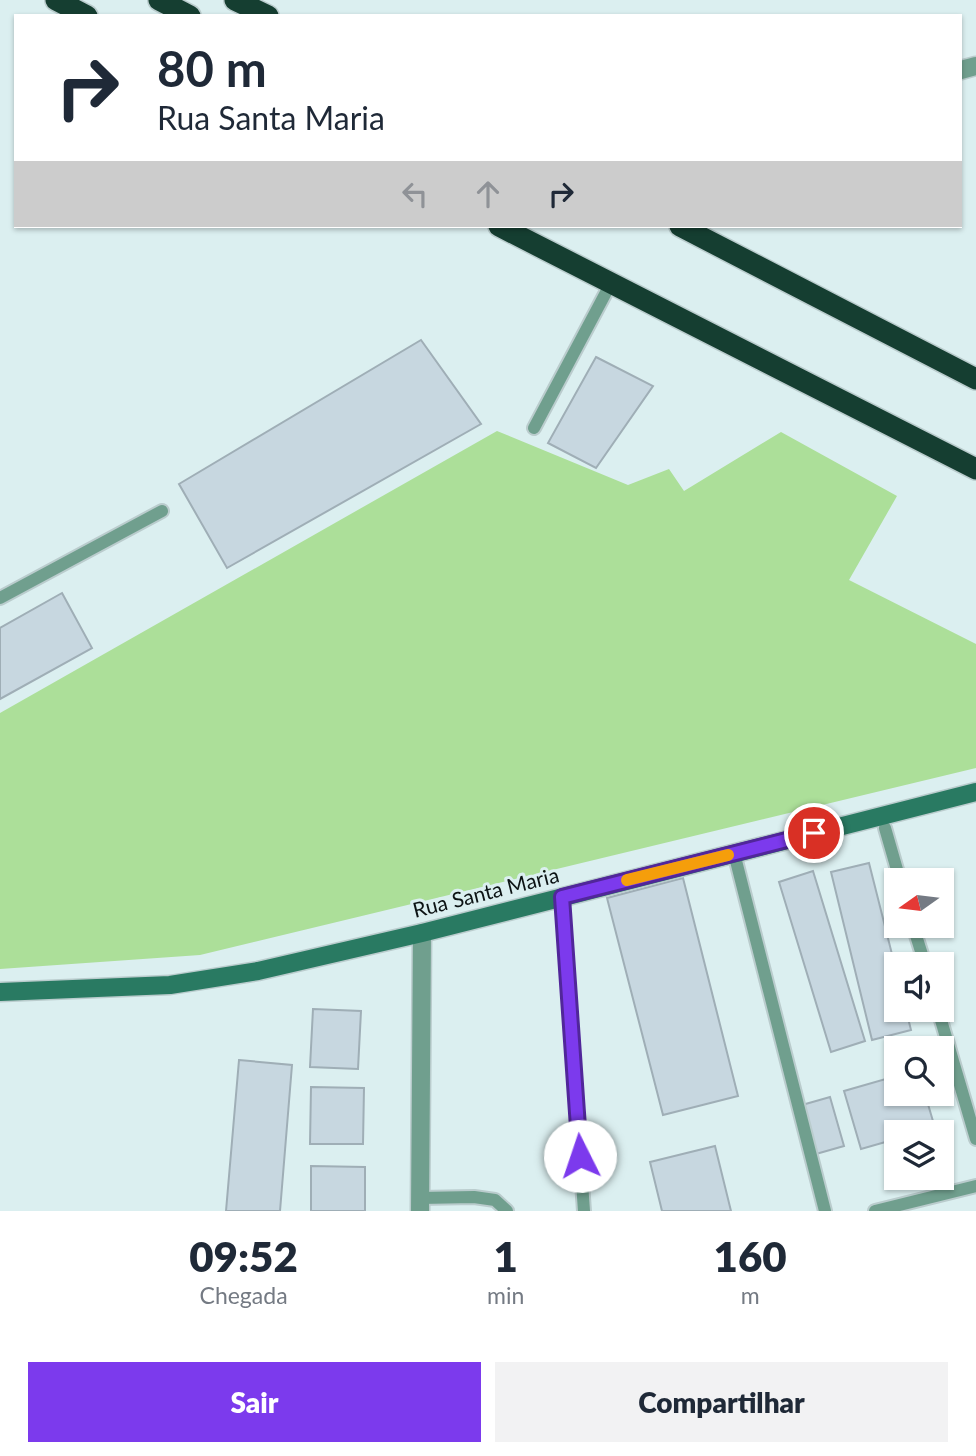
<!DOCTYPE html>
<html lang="pt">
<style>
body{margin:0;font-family:Lato,sans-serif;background:#f2f2f3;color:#1f2937;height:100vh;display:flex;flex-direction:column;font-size:26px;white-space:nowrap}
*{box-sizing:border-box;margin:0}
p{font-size:23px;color:#747a83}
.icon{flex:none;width:38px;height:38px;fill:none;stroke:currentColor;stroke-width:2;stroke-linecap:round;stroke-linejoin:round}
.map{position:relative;height:1211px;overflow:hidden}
.drawer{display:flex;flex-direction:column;background:#fff;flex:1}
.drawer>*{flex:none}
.guide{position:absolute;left:14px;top:14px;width:948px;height:214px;border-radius:0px;box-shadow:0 2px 5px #0004;background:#fff;color:#1f2937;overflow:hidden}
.needle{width:46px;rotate:256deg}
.tools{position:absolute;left:884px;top:868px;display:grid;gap:14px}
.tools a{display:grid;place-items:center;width:70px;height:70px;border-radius:0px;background:#fff;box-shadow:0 2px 5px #0004;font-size:35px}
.pin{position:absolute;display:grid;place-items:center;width:60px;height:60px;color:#fff;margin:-30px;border:4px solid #fff;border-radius:50%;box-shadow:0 2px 7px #0007}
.me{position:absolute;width:77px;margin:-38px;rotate:356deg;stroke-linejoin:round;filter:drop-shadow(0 0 5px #0008)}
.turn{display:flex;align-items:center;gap:24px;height:147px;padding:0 28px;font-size:32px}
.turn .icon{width:91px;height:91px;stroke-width:2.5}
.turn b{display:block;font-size:49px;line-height:60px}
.lanes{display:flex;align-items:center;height:66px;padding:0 28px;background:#0003;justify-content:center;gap:35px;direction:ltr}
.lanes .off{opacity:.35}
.eta{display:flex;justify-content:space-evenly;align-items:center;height:119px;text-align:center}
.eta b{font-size:42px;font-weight:800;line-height:49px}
.cta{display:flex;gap:14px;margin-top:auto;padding:14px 28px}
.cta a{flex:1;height:80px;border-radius:0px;background:#7c3aed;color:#fff;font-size:28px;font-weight:800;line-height:80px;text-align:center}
.cta a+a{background:#f2f2f3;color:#1f2937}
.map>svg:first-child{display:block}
.green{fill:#acdf99}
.building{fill:#c7d7e0;stroke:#9faeb6;stroke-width:2}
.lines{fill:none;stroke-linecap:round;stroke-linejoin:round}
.lane-casing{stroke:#bacccd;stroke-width:16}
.street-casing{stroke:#bacccd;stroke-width:21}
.secondary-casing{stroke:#bacccd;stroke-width:21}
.highway-casing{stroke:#bacccd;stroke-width:24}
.lane{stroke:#709f8e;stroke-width:12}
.street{stroke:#709f8e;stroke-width:18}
.secondary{stroke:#297a62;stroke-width:18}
.highway{stroke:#153e31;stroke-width:21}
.route-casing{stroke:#51269a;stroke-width:18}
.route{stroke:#7c3aed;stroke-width:12}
.slow{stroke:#f59e0b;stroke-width:12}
.labels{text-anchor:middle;stroke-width:6;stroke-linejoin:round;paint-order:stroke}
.street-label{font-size:21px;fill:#0c1314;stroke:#dbeff0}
</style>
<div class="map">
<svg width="976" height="1211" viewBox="0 0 976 1211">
<rect width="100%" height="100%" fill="#dbeff0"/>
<path class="green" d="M497,431L628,485L669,469L684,491L781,432L897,496L849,580L976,644V768L200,955L0,969V713Z"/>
<path class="building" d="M421,340L481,424L227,568L179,484Z
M596,357L653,386L596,468L548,443Z
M62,593L92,648L0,699V628Z
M869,863L896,970V1010H906L911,1030L872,1040L831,872Z
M813,871L865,1041L831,1052L779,882Z
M683,878L738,1096L663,1115L607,898Z
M313,1009L361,1011L358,1069L310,1067Z
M239,1060L292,1065L280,1211H226Z
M896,1076V1094H925L935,1128L919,1132H896V1139L861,1149L844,1091Z
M311,1087L364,1088L363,1144H310Z
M830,1097L844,1146L816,1154L802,1105Z
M715,1146L731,1211H662L650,1162Z
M311,1166L365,1167V1211H311Z"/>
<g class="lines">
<defs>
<path id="lane" d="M534,428L611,283
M0,598L162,511
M885,828L900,880
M734,853L825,1211
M562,897L584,1211
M913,926L925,964
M938,1010L976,1139
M420,1198L474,1197L495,1200L507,1211
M875,1211L976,1186"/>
<path id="street" d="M961,70L976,66
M420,1211L422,933"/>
<path id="secondary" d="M0,992L170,985L258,971L422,933L976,792"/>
<path id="highway" d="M56,0L87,16
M159,0L190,16
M235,0L268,16
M499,226L976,469
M680,226L976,379"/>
</defs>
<use href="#lane" class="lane-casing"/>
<use href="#street" class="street-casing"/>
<use href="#secondary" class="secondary-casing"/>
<use href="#highway" class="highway-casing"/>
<use href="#lane" class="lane"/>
<use href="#street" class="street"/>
<use href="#secondary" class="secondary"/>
<use href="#highway" class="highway"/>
</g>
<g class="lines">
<defs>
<path id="route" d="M580,1156L562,897L814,833"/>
</defs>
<use href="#route" class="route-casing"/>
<use href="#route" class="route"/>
<path class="slow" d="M627,880L728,855"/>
</g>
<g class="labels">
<g class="street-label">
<text transform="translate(486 893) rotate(-14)" y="7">Rua Santa Maria</text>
</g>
</g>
</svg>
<div class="tools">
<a><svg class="needle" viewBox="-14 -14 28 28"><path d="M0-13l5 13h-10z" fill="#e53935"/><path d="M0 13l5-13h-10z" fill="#747a83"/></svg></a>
<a><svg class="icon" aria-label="sound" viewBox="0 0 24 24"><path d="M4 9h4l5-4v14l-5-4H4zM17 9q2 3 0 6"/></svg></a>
<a><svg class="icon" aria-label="search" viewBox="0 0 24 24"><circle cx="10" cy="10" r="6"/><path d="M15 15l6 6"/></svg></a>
<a><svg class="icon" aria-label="layers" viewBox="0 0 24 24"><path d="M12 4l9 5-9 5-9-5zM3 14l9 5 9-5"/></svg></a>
</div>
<div class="pin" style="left:814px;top:833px;background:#d93025"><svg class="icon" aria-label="arrive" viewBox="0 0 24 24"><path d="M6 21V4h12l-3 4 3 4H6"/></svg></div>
<svg class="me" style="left:580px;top:1156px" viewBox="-20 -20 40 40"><circle r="19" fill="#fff"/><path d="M0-13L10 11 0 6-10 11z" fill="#7c3aed"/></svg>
<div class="guide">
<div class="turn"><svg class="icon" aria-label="right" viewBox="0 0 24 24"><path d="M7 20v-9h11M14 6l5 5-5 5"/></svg><div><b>80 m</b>Rua Santa Maria</div></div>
<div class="lanes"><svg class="icon off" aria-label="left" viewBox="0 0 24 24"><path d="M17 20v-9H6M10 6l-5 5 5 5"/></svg><svg class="icon off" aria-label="ahead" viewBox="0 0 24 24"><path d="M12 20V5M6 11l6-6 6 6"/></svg><svg class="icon" aria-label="right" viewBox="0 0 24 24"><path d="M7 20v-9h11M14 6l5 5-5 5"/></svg></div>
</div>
</div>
<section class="drawer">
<div class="eta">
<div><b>09:52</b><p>Chegada</p></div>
<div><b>1</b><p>min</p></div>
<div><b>160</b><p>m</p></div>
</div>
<div class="cta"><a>Sair</a><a>Compartilhar</a></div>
</section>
